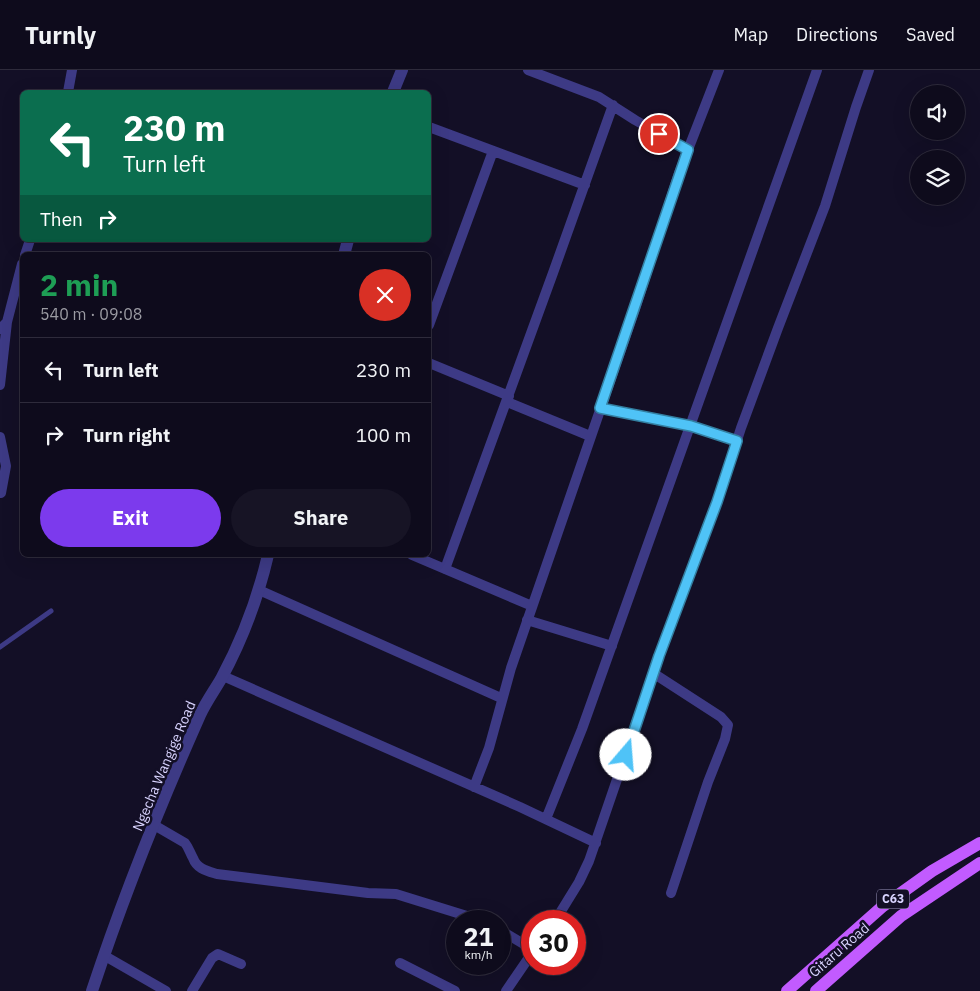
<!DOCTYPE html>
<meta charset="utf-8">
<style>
body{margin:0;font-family:"IBM Plex Sans",sans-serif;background:#171425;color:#f1f3f6;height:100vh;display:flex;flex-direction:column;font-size:19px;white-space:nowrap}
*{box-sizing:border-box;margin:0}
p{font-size:16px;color:#9b9ba3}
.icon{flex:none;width:28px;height:28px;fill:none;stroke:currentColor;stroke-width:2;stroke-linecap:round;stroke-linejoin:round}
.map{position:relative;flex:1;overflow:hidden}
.side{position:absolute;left:20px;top:182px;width:411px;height:305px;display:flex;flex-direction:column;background:#0e0b1c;border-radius:8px;box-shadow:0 5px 20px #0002,0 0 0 1px #2e2b3b}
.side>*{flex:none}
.guide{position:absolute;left:20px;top:20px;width:411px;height:152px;border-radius:8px;box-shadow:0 5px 20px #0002,0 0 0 1px #2e2b3b;background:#0b6e4f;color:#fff;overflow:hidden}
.buttons{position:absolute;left:910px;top:15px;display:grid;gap:10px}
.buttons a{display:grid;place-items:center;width:55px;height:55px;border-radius:50%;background:#0e0b1c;box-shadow:0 5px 20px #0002,0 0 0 1px #2e2b3b;font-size:25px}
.speed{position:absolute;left:446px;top:840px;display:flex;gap:10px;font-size:25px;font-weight:700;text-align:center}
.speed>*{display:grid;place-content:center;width:65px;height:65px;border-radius:50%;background:#0e0b1c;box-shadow:0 5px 20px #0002,0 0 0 1px #2e2b3b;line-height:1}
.speed small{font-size:12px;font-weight:400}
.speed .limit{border:8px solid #d22;background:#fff;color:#111}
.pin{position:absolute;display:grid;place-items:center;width:42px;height:42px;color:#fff;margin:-21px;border:2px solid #fff;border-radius:50%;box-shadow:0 1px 5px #0007}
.me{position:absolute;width:55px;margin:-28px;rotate:18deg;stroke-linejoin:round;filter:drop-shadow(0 0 4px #0008)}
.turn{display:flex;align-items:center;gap:18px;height:105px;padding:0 20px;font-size:22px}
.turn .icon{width:65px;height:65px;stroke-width:2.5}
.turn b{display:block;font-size:35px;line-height:42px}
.then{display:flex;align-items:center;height:48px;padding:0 20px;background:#0003;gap:10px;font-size:19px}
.round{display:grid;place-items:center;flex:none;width:52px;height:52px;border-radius:26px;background:#171425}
.overview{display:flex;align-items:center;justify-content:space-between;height:85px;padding:0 20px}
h1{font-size:30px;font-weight:700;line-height:38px;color:#1e9e55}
.cta{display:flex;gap:10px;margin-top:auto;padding:10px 20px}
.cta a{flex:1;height:58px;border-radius:30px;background:#7c3aed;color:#fff;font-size:20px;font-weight:700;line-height:58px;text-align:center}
.cta a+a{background:#171425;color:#f1f3f6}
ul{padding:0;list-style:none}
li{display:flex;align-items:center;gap:15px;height:65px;padding:0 20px;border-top:1px solid #2e2b3b}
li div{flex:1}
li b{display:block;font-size:19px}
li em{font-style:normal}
header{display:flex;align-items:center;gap:30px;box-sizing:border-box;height:70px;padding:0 25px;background:#0e0b1c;border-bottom:1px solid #2e2b3b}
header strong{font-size:24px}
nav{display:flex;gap:28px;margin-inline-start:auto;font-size:18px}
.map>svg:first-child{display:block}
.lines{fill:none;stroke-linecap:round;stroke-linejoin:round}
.service{stroke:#3d3a85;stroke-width:5}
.minor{stroke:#3d3a85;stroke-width:10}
.tertiary{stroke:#3d3a85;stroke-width:12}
.primary{stroke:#c25bff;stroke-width:12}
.route-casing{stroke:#337fa1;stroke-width:12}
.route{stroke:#4fc3f7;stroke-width:9}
.labels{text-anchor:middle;stroke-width:5;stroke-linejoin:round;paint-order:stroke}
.shield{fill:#130f26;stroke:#9e99be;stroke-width:1}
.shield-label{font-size:12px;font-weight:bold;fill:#d9d4ff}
.street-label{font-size:14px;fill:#d9d4ff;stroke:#130f26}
</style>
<header>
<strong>Turnly</strong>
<nav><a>Map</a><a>Directions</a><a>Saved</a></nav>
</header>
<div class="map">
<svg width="980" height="921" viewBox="0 0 980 921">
<rect width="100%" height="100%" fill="#130f26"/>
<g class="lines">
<path class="service" d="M0,577L51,541"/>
<path class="minor" d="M528,0L599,27L635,50L688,80
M68,22L72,0
M429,57L585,115
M25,185L30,170
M429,255L493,81
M0,259L7,252L22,194
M429,293L509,326
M0,315L7,252
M507,332L590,366
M600,338L691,356L737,371
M0,367L6,396L1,423
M412,485L532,536
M445,499C502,345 558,190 613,35
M259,520L501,628
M527,550L612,576
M653,603L721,647L728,655L725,669L708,712L671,823
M223,606L520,737L596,773
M474,717L489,678L511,598L635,239L679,103L719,0
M546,749L582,659L817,0
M154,755L185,773C189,778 190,783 193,788C197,799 207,801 217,804L368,823L396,824L483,851
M555,851L579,812L589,791L659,587L717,432L741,358L778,258L825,136L856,37L869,0
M500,860L532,879
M105,886L166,921
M400,893L455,921
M192,921L212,888L218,884L241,894
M506,921L532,883"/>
<path class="tertiary" d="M393,22L402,0
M344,185L348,170
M92,921C123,827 160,735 200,645C206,632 214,621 221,609C242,570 258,528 268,485"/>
<path class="primary" d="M787,921L883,836L932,801L980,773
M816,921L901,846L980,793"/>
</g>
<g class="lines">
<defs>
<path id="route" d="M626,685L659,586L717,432L737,371L691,356L600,338L688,80L659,64"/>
</defs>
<use href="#route" class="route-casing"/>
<use href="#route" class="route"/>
</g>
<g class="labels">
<rect class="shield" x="877" y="819.5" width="32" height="19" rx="4"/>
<g class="shield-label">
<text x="893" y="833">C63</text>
</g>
<g class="street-label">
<text transform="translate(164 696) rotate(-67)" y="5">Ngecha Wangige Road</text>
<text transform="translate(839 880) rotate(-41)" y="5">Gitaru Road</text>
</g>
</g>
</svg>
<div class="buttons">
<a><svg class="icon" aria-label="sound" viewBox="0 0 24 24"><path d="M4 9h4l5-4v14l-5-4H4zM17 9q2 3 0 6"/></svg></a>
<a><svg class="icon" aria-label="layers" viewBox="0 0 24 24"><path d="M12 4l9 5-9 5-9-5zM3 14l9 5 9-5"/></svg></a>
</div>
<div class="speed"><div>21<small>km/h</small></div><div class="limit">30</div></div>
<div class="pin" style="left:659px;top:64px;background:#d93025"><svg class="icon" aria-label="arrive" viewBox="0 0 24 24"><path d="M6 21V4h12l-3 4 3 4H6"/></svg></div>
<svg class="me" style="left:626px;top:685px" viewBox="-20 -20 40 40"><circle r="19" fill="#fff"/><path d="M0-13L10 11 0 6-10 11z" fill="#4fc3f7"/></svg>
<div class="guide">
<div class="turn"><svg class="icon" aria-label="left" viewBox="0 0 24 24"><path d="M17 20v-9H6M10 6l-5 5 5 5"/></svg><div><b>230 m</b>Turn left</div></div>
<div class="then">Then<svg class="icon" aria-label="right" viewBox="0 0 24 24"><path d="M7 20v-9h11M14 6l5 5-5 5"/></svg></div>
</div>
<section class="side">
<div class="overview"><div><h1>2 min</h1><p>540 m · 09:08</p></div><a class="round" style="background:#d93025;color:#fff"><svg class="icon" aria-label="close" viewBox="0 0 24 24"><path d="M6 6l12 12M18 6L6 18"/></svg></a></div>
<ul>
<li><svg class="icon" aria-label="left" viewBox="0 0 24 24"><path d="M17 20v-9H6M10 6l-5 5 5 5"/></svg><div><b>Turn left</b></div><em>230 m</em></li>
<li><svg class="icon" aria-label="right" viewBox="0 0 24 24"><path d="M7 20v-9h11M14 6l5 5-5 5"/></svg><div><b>Turn right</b></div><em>100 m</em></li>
</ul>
<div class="cta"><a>Exit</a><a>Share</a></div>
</section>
</div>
